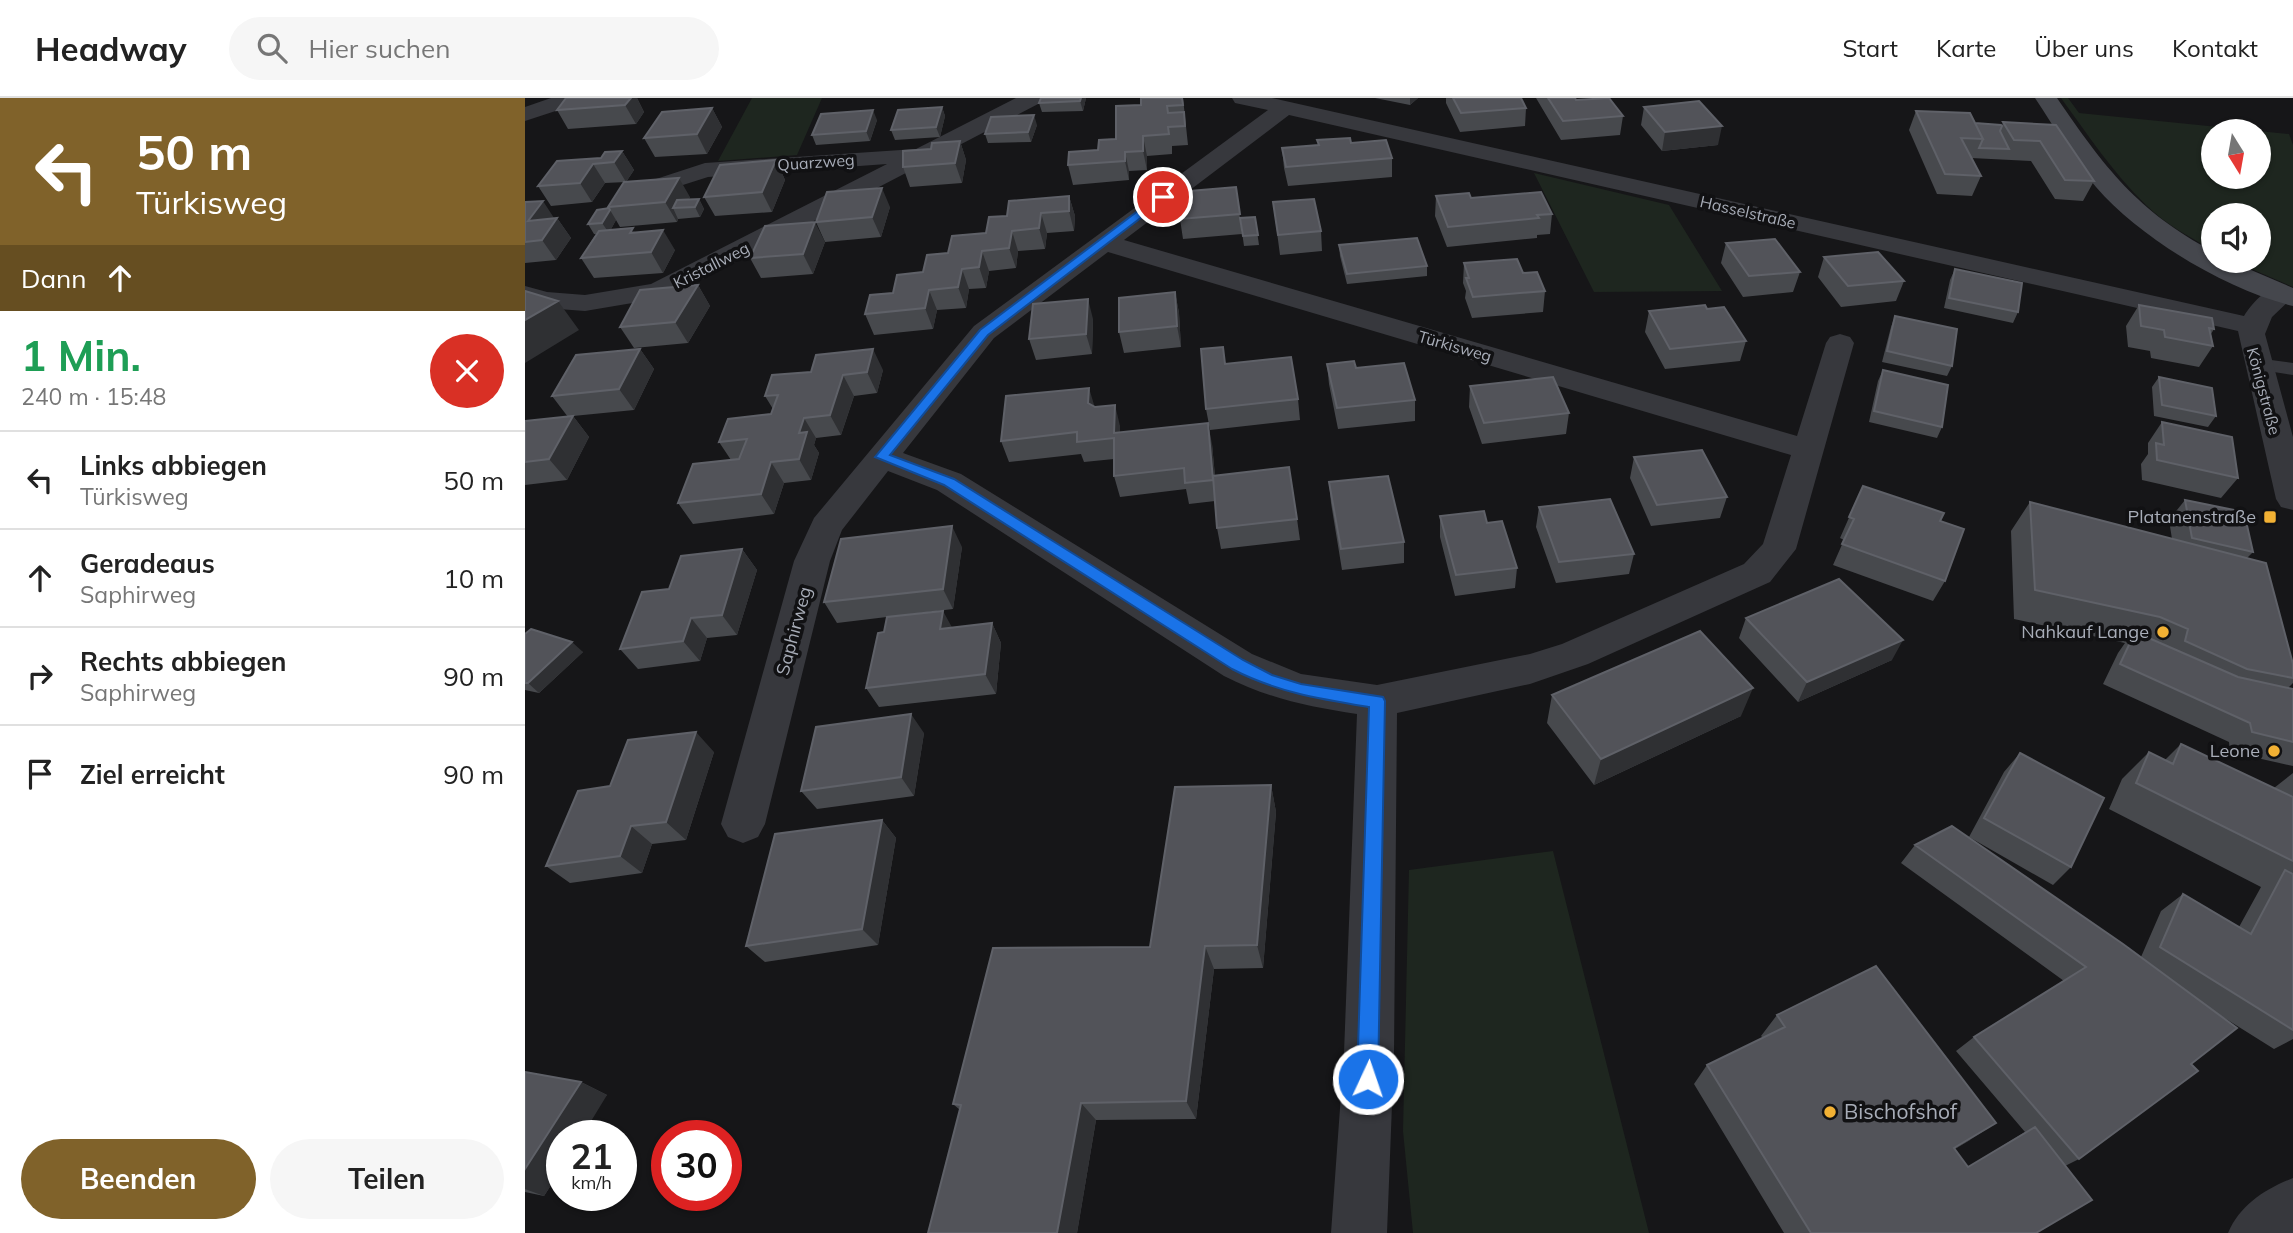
<!DOCTYPE html>
<html lang="de">
<meta charset="utf-8">
<style>
body{margin:0;font-family:Mulish,sans-serif;background:#f6f6f6;color:#222;height:100vh;display:flex;flex-direction:column;font-size:26px;white-space:nowrap}
*{box-sizing:border-box;margin:0}
p{font-size:23px;color:#767676}
.icon{flex:none;width:38px;height:38px;fill:none;stroke:currentColor;stroke-width:2;stroke-linecap:round;stroke-linejoin:round}
.map{position:relative;flex:1;overflow:hidden}
.drawer{display:flex;flex-direction:column;background:#fff;width:525px}
.drawer>*{flex:none}
.banner{background:#80622a;color:#fff;overflow:hidden}
.needle{width:46px;rotate:169deg}
.fabs{position:absolute;left:1676px;top:21px;display:grid;gap:14px}
.fabs a{display:grid;place-items:center;width:70px;height:70px;border-radius:50%;background:#fff;box-shadow:0 2px 5px #0004;font-size:35px}
.speed{position:absolute;left:21px;top:1022px;display:flex;gap:14px;font-size:35px;font-weight:700;text-align:center}
.speed>*{display:grid;place-content:center;width:91px;height:91px;border-radius:50%;background:#fff;box-shadow:0 2px 5px #0004;line-height:1}
.speed small{font-size:18px;font-weight:400}
.speed .limit{border:10px solid #d22;background:#fff;color:#111}
.pin{position:absolute;display:grid;place-items:center;width:60px;height:60px;color:#fff;margin:-30px;border:4px solid #fff;border-radius:50%;box-shadow:0 2px 7px #0007}
.me{position:absolute;width:77px;margin:-38px;rotate:3deg;stroke-linejoin:round;filter:drop-shadow(0 0 5px #0008)}
.turn{display:flex;align-items:center;gap:24px;height:147px;padding:0 21px;font-size:32px}
.turn .icon{width:91px;height:91px;stroke-width:2.5}
.turn b{display:block;font-size:49px;line-height:60px}
.then{display:flex;align-items:center;height:66px;padding:0 21px;background:#0003;gap:14px;font-size:26px}
.round{display:grid;place-items:center;flex:none;width:74px;height:74px;border-radius:37px;background:#f6f6f6}
.head{display:flex;align-items:center;justify-content:space-between;height:119px;padding:0 21px}
h1{font-size:42px;font-weight:700;line-height:52px;color:#1e9e55}
.cta{display:flex;gap:14px;margin-top:auto;padding:14px 21px}
.cta a{flex:1;height:80px;border-radius:42px;background:#80622a;color:#fff;font-size:28px;font-weight:700;line-height:80px;text-align:center}
.cta a+a{background:#f6f6f6;color:#222}
ul{padding:0;list-style:none}
li{display:flex;align-items:center;gap:21px;height:98px;padding:0 21px;border-top:2px solid #e0e0e0}
li div{flex:1}
li b{display:block;font-size:26px}
li em{font-style:normal}
header{display:flex;align-items:center;gap:42px;box-sizing:border-box;height:98px;padding:0 35px;background:#fff;border-bottom:2px solid #e0e0e0}
header strong{font-size:33px}
nav{display:flex;gap:38px;margin-inline-start:auto;font-size:24px}
.search{width:490px;height:63px;background:#f6f6f6;display:flex;align-items:center;gap:18px;box-sizing:border-box;padding:0 24px;border-radius:38px;color:#767676;font-size:26px}
main{display:flex;flex:1;min-height:0}
.map>svg:first-child{display:block}
.green{fill:#1e261f;fill-rule:evenodd}
.lines{fill:none;stroke-linecap:round;stroke-linejoin:round}
.service{fill:#37383d;fill-rule:evenodd}
.minor{fill:#37383d;fill-rule:evenodd}
.secondary{fill:#45474d;fill-rule:evenodd}
.wall{fill:#47494d}
.shaded-wall{fill:#2f3033}
.building{fill:#525359;stroke:#5f6168;stroke-width:2}
.route{fill:#1a73e8;stroke:#114b97;stroke-width:2}
.poi-dot{fill:#f2b134;stroke:#111113;stroke-width:2.5}
.labels{text-anchor:middle;stroke-width:7;stroke-linejoin:round;paint-order:stroke}
.far-street-label{font-size:16px;fill:#a8adb8;stroke:#111113}
.poi-label{font-size:18px;fill:#a8adb8;stroke:#111113;text-anchor:end}
.street-label{font-size:18px;fill:#a8adb8;stroke:#111113}
.near-poi-label{font-size:21px;fill:#a8adb8;stroke:#111113;text-anchor:start}
</style>
<header>
<strong>Headway</strong>
<div class="search"><svg class="icon" aria-label="search" viewBox="0 0 24 24"><circle cx="10" cy="10" r="6"/><path d="M15 15l6 6"/></svg>Hier suchen</div>
<nav><a>Start</a><a>Karte</a><a>Über uns</a><a>Kontakt</a></nav>
</header>
<main>
<section class="drawer">
<div class="banner">
<div class="turn"><svg class="icon" aria-label="left" viewBox="0 0 24 24"><path d="M17 20v-9H6M10 6l-5 5 5 5"/></svg><div><b>50 m</b>Türkisweg</div></div>
<div class="then">Dann<svg class="icon" aria-label="ahead" viewBox="0 0 24 24"><path d="M12 20V5M6 11l6-6 6 6"/></svg></div>
</div>
<div class="head"><div><h1>1 Min.</h1><p>240 m · 15:48</p></div><a class="round" style="background:#d93025;color:#fff"><svg class="icon" aria-label="close" viewBox="0 0 24 24"><path d="M6 6l12 12M18 6L6 18"/></svg></a></div>
<ul>
<li><svg class="icon" aria-label="left" viewBox="0 0 24 24"><path d="M17 20v-9H6M10 6l-5 5 5 5"/></svg><div><b>Links abbiegen</b><p>Türkisweg</p></div><em>50 m</em></li>
<li><svg class="icon" aria-label="ahead" viewBox="0 0 24 24"><path d="M12 20V5M6 11l6-6 6 6"/></svg><div><b>Geradeaus</b><p>Saphirweg</p></div><em>10 m</em></li>
<li><svg class="icon" aria-label="right" viewBox="0 0 24 24"><path d="M7 20v-9h11M14 6l5 5-5 5"/></svg><div><b>Rechts abbiegen</b><p>Saphirweg</p></div><em>90 m</em></li>
<li><svg class="icon" aria-label="arrive" viewBox="0 0 24 24"><path d="M6 21V4h12l-3 4 3 4H6"/></svg><div><b>Ziel erreicht</b></div><em>90 m</em></li>
</ul>
<div class="cta"><a>Beenden</a><a>Teilen</a></div>
</section>
<div class="map">
<svg width="1768" height="1135" viewBox="0 0 1768 1135">
<rect width="100%" height="100%" fill="#161618"/>
<path class="green" d="M227,0H297L272,57L193,63Z
M1536,0H1543L1554,15L1764,36L1768,47V189L1708,163H1734V117H1689V153C1665,139 1640,126 1621,107C1588,75 1563,37 1536,0ZM1689,33H1734V79H1689Z
M1009,75L1144,107L1197,193L1069,194Z
M1028,753L1124,1135H888L878,1033L884,772Z"/>
<g class="lines">
<path class="service" d="M1731,260L1768,265V277L1724,270L1722,266Z"/>
<path class="minor" d="M26,0H58L55,5L0,23V9Z
M491,0H518L515,5L143,199L60,213L20,210L0,205V188L22,194L60,197L126,186L362,66L183,79L139,93L131,91L127,86L131,81L180,65L391,51Z
M707,0H747L1719,218C1728,203 1752,177 1768,193L1766,201L1747,219L1740,236L1768,339V412L1756,409L1751,401L1713,233L764,17L599,142L1272,338L1301,245L1305,239L1315,236L1325,239L1329,245L1271,451L1245,484L1063,566L1005,586L872,615L869,955L862,1135H806L819,955L832,616C784,609 742,600 699,578L412,392L363,373L317,432L305,463L240,726L233,739L218,745L203,739L196,726L269,463L289,420L449,228L743,12L710,5ZM583,154L1266,357L1238,446L1219,466L1037,546L1005,556L852,587L776,576L727,556L436,376L378,355L469,240Z
M1768,1080V1135H1703C1715,1107 1740,1091 1768,1080Z"/>
<path class="secondary" d="M1510,0H1532C1580,70 1612,113 1689,154V163H1705L1768,190V208C1702,192 1616,141 1571,89C1548,62 1530,30 1510,0Z"/>
</g>
<path class="wall" d="M112,0L119,14L111,26L43,31L32,12Z
M561,0L558,13L517,14L514,5Z
M658,0L663,47L647,48V56L622,58V72L604,73V82L548,87L543,67L573,52L591,41L616,7Z
M850,0H893L885,7Z
M921,0H996L1001,10L1000,28L935,34L921,5Z
M1011,0H1050L1051,2L1098,18L1095,37L1036,42Z
M417,9L420,18L415,39L370,42L366,32Z
M1119,9L1193,47L1137,53L1116,27Z
M187,10L197,29L182,56L130,59L119,40Z
M1391,13L1450,25L1477,28L1478,24L1531,27L1569,83L1558,103L1530,101L1506,63L1446,60L1456,78L1447,98L1412,96L1384,32Z
M352,22L345,43L291,47L287,37Z
M512,27L506,44L463,45L460,36Z
M792,42L826,45L867,60V79L763,88L759,70L757,50L793,47Z
M435,43L441,62L437,85L385,89L378,69L406,51Z
M97,53L109,72L101,84L80,85L67,104L26,108L13,88L76,60Z
M251,62L260,82L247,114L190,118L179,99Z
M711,89L717,136L658,141L655,121Z
M544,98L550,118L549,133L522,135L520,151L493,153L491,170L464,173L461,190L444,191L441,210L412,212L408,231L349,237L340,216L423,155L461,135L482,118Z
M911,98L946,100L1027,116L1025,136L1012,137V140L922,149L910,118Z
M165,99L164,101H174L179,111L175,119L153,121L152,124L95,129L91,122L86,131L111,134L150,152L138,175L69,180L56,160L71,136H69L63,126L84,110L83,109Z
M0,104L29,121L32,120L46,140L31,162L0,165Z
M748,104L796,133L797,153L755,157Z
M365,109L356,139L300,144L291,124Z
M730,119L734,147L719,148L715,120Z
M300,144L288,176L236,180L225,160Z
M1201,145L1275,174L1268,194L1218,199L1196,165Z
M814,147L902,168V178L822,186L815,158Z
M1299,159L1379,183L1371,203L1316,209L1293,179Z
M939,165L998,175L1020,193L1018,214L947,220L940,200L941,193L938,185Z
M1430,171L1493,214L1488,225L1419,210L1425,182Z
M173,187L185,208L163,245L109,250L95,229Z
M650,194L654,215L656,249L599,255L594,234Z
M1614,207L1689,231L1686,236L1688,248L1674,269L1626,260L1625,253L1603,249L1601,228Z
M1124,213L1221,243L1215,263L1140,271L1120,234Z
M1370,218L1427,268L1422,278L1357,264L1366,229Z
M568,221L567,256L511,262L504,241Z
M115,251L129,271L109,312L48,318L64,339L42,382L0,387V323L43,319L27,298Z
M700,266L773,301L775,322L685,332L681,311Z
M802,266L831,270L890,302V323L813,331L804,286Z
M358,272L352,295L329,298L316,337L291,340L289,347L294,355L286,382L259,385L249,416L168,426L153,405L206,362L194,344L246,316L248,311L240,298L247,277Z
M1358,272L1417,329L1412,340L1344,324L1353,283Z
M1634,279L1691,318L1683,329L1629,318L1627,289Z
M945,288L1044,315L1041,336L957,346L944,309Z
M569,309L595,328V335L687,346L690,378L772,421L775,442L696,451L692,430L690,403L664,406L661,391L595,399L589,378V361L559,364L556,356L484,364L476,343Z
M1637,324L1713,380L1696,400L1617,382L1616,366L1623,356V345Z
M1109,359L1202,399L1195,420L1126,428L1105,380Z
M804,384L879,444V465L817,472L806,405Z
M1338,388L1415,423L1420,483L1408,503L1308,467L1319,442L1315,440Z
M1660,402L1728,454L1722,460L1768,566V585L1763,590L1768,591V668L1705,654L1704,644L1578,586L1593,555L1600,545L1489,521L1486,433L1505,404L1647,441L1644,422Z
M1014,409L1109,456L1104,476L1031,485L1011,429Z
M915,418L962,425L992,470L990,490L930,498L915,439Z
M437,449L428,511L312,525L299,504Z
M217,451L232,472L212,537L182,540L175,563L113,571L95,551L144,491Z
M1221,520L1367,562L1273,604L1214,540Z
M467,525L476,545L471,596L354,609L341,590L427,530Z
M0,536L58,554L14,595L0,592Z
M1027,597L1216,618L1069,687L1022,625Z
M399,635L389,698L292,711L276,693Z
M1656,646L1749,690L1768,675V941L1749,951L1690,914L1666,966L1554,1061L1540,1068L1511,1135H1259L1169,986L1182,967L1238,940L1236,938L1252,917L1445,1042L1430,1051L1443,1069L1500,1034L1431,953L1449,939L1539,883L1376,765L1390,747L1616,859L1636,813L1658,796L1714,829L1736,789L1584,711L1597,681L1624,654L1640,662Z
M189,654L161,742L127,746L117,775L45,785L21,768L85,688Z
M1495,655L1546,769L1528,787L1444,739L1479,674Z
M746,687L751,714L738,870L689,871L671,1021L571,1022L552,1135H403L435,1012L428,1006L625,849Z
M357,722L371,740L353,847L240,864L221,848Z
M0,974L56,984L82,997L37,1038V1070L19,1098L0,1094Z"/>
<path class="shaded-wall" d="M106,0H112L119,14L111,26L100,7Z
M556,0H561L558,13L555,3Z
M885,0H893L885,7Z
M417,9L420,18L415,39L411,29Z
M187,10L197,29L182,56L172,36Z
M348,12L352,22L345,43L341,33Z
M509,17L512,27L506,44L503,34Z
M1197,28L1193,47L1137,53L1140,34Z
M618,38L622,58V72L618,53Z
M435,43L441,62L437,85L430,65Z
M97,53L109,72L101,84L89,64Z
M600,54L604,73V82L600,63Z
M251,62L260,82L247,114L237,94Z
M68,66L80,85L67,104L55,85Z
M154,80L165,99L159,109L148,110L153,121L152,124L140,104Z
M357,90L365,109L356,139L347,119Z
M544,98L550,118L549,133L544,113Z
M174,101L179,111L175,119L170,109Z
M18,103L31,123H3Z
M85,112L91,122L84,135L77,125Z
M516,115L522,135L520,151L514,130Z
M32,120L46,140L31,162L17,142Z
M290,124L300,144L288,176L278,156Z
M138,132L150,152L138,175L126,154Z
M487,133L493,153L491,170L484,150Z
M457,153L464,173L461,190L454,169Z
M437,171L444,191L441,210L433,189Z
M173,187L185,208L163,245L150,224Z
M404,192L412,212L408,231L400,210Z
M650,194L654,215L656,249L652,228Z
M563,201L568,221L567,256L561,236Z
M33,203L54,232L0,265V222Z
M115,251L129,271L109,312L94,291Z
M348,251L358,272L352,295L342,274Z
M318,277L329,298L316,337L305,317Z
M564,290L570,310L563,305Z
M590,307L595,328V356L589,335Z
M48,318L64,339L42,382L24,361Z
M279,320L291,340L289,347L294,355L286,382L274,361V335Z
M683,325L687,346L692,403L688,382Z
M246,364L259,385L249,416L236,396Z
M427,428L437,449L428,511L418,491Z
M217,451L232,472L212,537L197,517Z
M418,513L429,533L415,531Z
M166,520L182,540L175,563L158,543Z
M467,525L476,545L471,596L460,576Z
M1378,542L1367,562L1273,604L1282,584Z
M47,544L58,554L14,595L3,585Z
M1228,590L1216,618L1069,687L1076,661Z
M386,616L399,635L389,698L376,679Z
M171,634L189,654L161,742L141,724Z
M746,687L751,714L738,870L732,847Z
M357,722L371,740L353,847L337,831Z
M106,728L127,746L117,775L95,758Z
M680,848L689,871L671,1021L661,1003Z
M56,984L82,997L57,1038H37V1070L19,1098L0,1091V1071Z
M556,1005L571,1022L552,1135H532Z
M1471,1025L1445,1042L1404,1066L1429,1050Z"/>
<path class="building" d="M41,0H106L100,7L32,12Z
M516,0H556L555,3L514,5Z
M616,0H657L658,7L642,8L643,15L659,14L660,28L643,29L644,36L618,38V53L600,54V63L543,67L544,54L573,52L574,42L591,41V8L616,7Z
M928,0H996L1001,10L936,15Z
M1023,0H1050L1051,2L1084,0L1098,18L1038,23Z
M1174,3L1197,28L1140,34L1119,9Z
M417,9L411,29L366,32L373,12Z
M187,10L172,36L119,40L137,14Z
M348,12L341,33L287,37L296,16Z
M1391,13L1445,15L1458,41L1436,40L1456,78L1420,76Z
M509,17L503,34L460,36L466,19Z
M1478,24L1531,27L1569,83L1540,82L1515,43L1489,42Z
M1450,25L1476,27L1477,28L1475,33L1484,51L1454,50L1458,41Z
M825,40L826,45L861,42L867,60L761,69L757,50L794,47L792,42Z
M435,43L430,65L378,69V53L406,51L407,45Z
M97,53L89,64L68,66L55,85L13,88L32,63L76,60L80,54Z
M251,62L237,94L179,99L195,67Z
M154,80L140,104L83,109L99,84Z
M711,89L715,116L655,121L653,94Z
M357,90L347,119L291,124L302,94Z
M1016,94L1027,116L1012,117L1014,120L923,129L911,98L944,95L946,100Z
M544,98V113L516,115L514,130L487,133L484,150L457,153L454,169L437,171L433,189L404,192L400,210L340,216L345,197L368,195L372,177L398,174L402,157L423,155L427,138L461,135L464,119L482,118L484,103Z
M174,101L170,109L148,110L152,102Z
M789,101L796,133L753,137L748,104Z
M18,103L3,123L32,120L17,142L0,144V104Z
M84,110L85,112L77,125L63,126L72,112Z
M730,119L733,137L718,138L715,120Z
M290,124L278,156L225,160L240,128Z
M108,130L105,135L138,132L126,154L56,160L74,133Z
M892,140L902,168L822,176L814,147Z
M1250,141L1275,174L1224,178L1201,145Z
M1353,154L1379,183L1323,188L1299,159Z
M992,161L998,175L1012,174L1020,193L948,199L941,180H944L939,165Z
M1430,171L1497,185L1493,214L1424,200Z
M173,187L150,224L95,229L115,192Z
M0,193L33,203L0,222Z
M650,194L652,228L594,234V200Z
M563,201L561,236L504,241L508,206Z
M1180,207L1182,211L1199,209L1221,243L1145,251L1124,213Z
M1614,207L1687,220L1689,231L1684,230L1688,248L1640,239L1639,232L1616,228Z
M1370,218L1432,231L1427,268L1362,253Z
M698,249L700,266L766,259L773,301L681,311L676,251Z
M115,251L94,291L27,298L51,257Z
M348,251L342,274L318,277L305,317L279,320L274,335L282,334L274,361L246,364L236,396L153,405L168,366L214,361L222,341L194,344L203,321L246,316L253,297L240,298L247,277L286,274L291,257Z
M829,263L831,270L879,265L890,302L812,310L802,266Z
M1358,272L1423,287L1417,329L1349,313Z
M1028,279L1044,315L959,325L945,288Z
M1634,279L1687,290L1691,318L1637,307Z
M564,290L563,305L570,309L590,307L589,335L683,325L688,382L660,385L659,370L589,378V340L552,344V334L476,343L481,298Z
M48,318L24,361L0,364V323Z
M1637,324L1707,339L1713,380L1632,362L1631,345L1639,347Z
M1177,352L1202,399L1132,407L1109,359Z
M764,369L772,421L692,430L688,378Z
M863,378L879,444L816,451L804,384Z
M1338,388L1419,415L1415,423L1439,431L1420,483L1317,446L1329,421L1324,419Z
M1085,401L1109,456L1034,464L1014,409Z
M1660,402L1719,414L1728,454L1667,440Z
M1505,404L1741,465L1768,566V580L1722,571L1660,543L1663,531L1635,519L1510,492Z
M959,413L962,425L977,423L992,470L931,477L915,418Z
M427,428L418,491L299,504L316,441Z
M217,451L197,517L166,520L158,543L95,551L117,494L144,491L156,458Z
M1314,481L1378,542L1282,584L1221,520Z
M418,513L415,531L467,525L460,576L341,590L353,535L359,534L362,519Z
M6,531L47,544L3,585H0V536Z
M1175,533L1228,590L1076,661L1027,597Z
M1610,534L1713,579L1768,591V644L1727,634L1725,625L1595,566Z
M386,616L376,679L276,693L291,629Z
M171,634L141,724L106,728L95,758L21,768L53,693L85,688L103,642Z
M1656,646L1768,699V763L1611,685L1624,654L1648,666Z
M1495,655L1579,700L1546,769L1459,720Z
M746,687L732,847L680,848L661,1003L556,1005L532,1135H403L436,1007L428,1006L468,850L625,849L650,689Z
M357,722L337,831L221,848L250,736Z
M1427,728L1598,846L1712,930L1666,966L1673,973L1554,1061L1449,939L1561,869L1390,747Z
M1760,772L1768,776V932L1635,849L1658,796L1726,836Z
M1351,868L1471,1025L1429,1050L1443,1069L1510,1029L1567,1102L1511,1135H1286L1182,967L1260,929L1252,917Z
M0,974L56,984L0,1071Z"/>
<path class="route" d="M634,97L643,99L463,237L365,357L429,381L718,562L747,577L776,586L858,599L860,603L853,981L850,988L843,991L835,988L832,981L844,609C795,601 751,594 707,571L419,387L350,359L455,232Z"/>
<g class="poi-dot">
<rect x="1738" y="412" width="14" height="14" rx="3.5"/>
<circle cx="1638" cy="534" r="7"/>
<circle cx="1749" cy="653" r="7"/>
<circle cx="1305" cy="1014" r="7"/>
</g>
<g class="labels">
<g class="far-street-label">
<text transform="translate(291 64) rotate(-4)" y="6">Quarzweg</text>
<text transform="translate(1223 114) rotate(13)" y="6">Hasselstraße</text>
<text transform="translate(186 167) rotate(-27)" y="6">Kristallweg</text>
<text transform="translate(930 248) rotate(16)" y="6">Türkisweg</text>
<text transform="translate(1739 293) rotate(75)" y="6">Königstraße</text>
</g>
<g class="poi-label">
<text x="1731" y="425">Platanenstraße</text>
<text x="1624" y="540">Nahkauf Lange</text>
<text x="1735" y="659">Leone</text>
</g>
<g class="street-label">
<text transform="translate(269 533) rotate(-75)" y="6">Saphirweg</text>
</g>
<g class="near-poi-label">
<text x="1319" y="1021">Bischofshof</text>
</g>
</g>
</svg>
<div class="fabs">
<a><svg class="needle" viewBox="-14 -14 28 28"><path d="M0-13l5 13h-10z" fill="#e53935"/><path d="M0 13l5-13h-10z" fill="#767676"/></svg></a>
<a><svg class="icon" aria-label="sound" viewBox="0 0 24 24"><path d="M4 9h4l5-4v14l-5-4H4zM17 9q2 3 0 6"/></svg></a>
</div>
<div class="speed"><div>21<small>km/h</small></div><div class="limit">30</div></div>
<div class="pin" style="left:638px;top:99px;background:#d93025"><svg class="icon" aria-label="arrive" viewBox="0 0 24 24"><path d="M6 21V4h12l-3 4 3 4H6"/></svg></div>
<svg class="me" style="left:843px;top:981px" viewBox="-20 -20 40 40"><circle r="17" fill="#1a73e8" stroke="#fff" stroke-width="3"/><path d="M0-11L8 9 0 5-8 9z" fill="#fff"/></svg>
</div>
</main>
